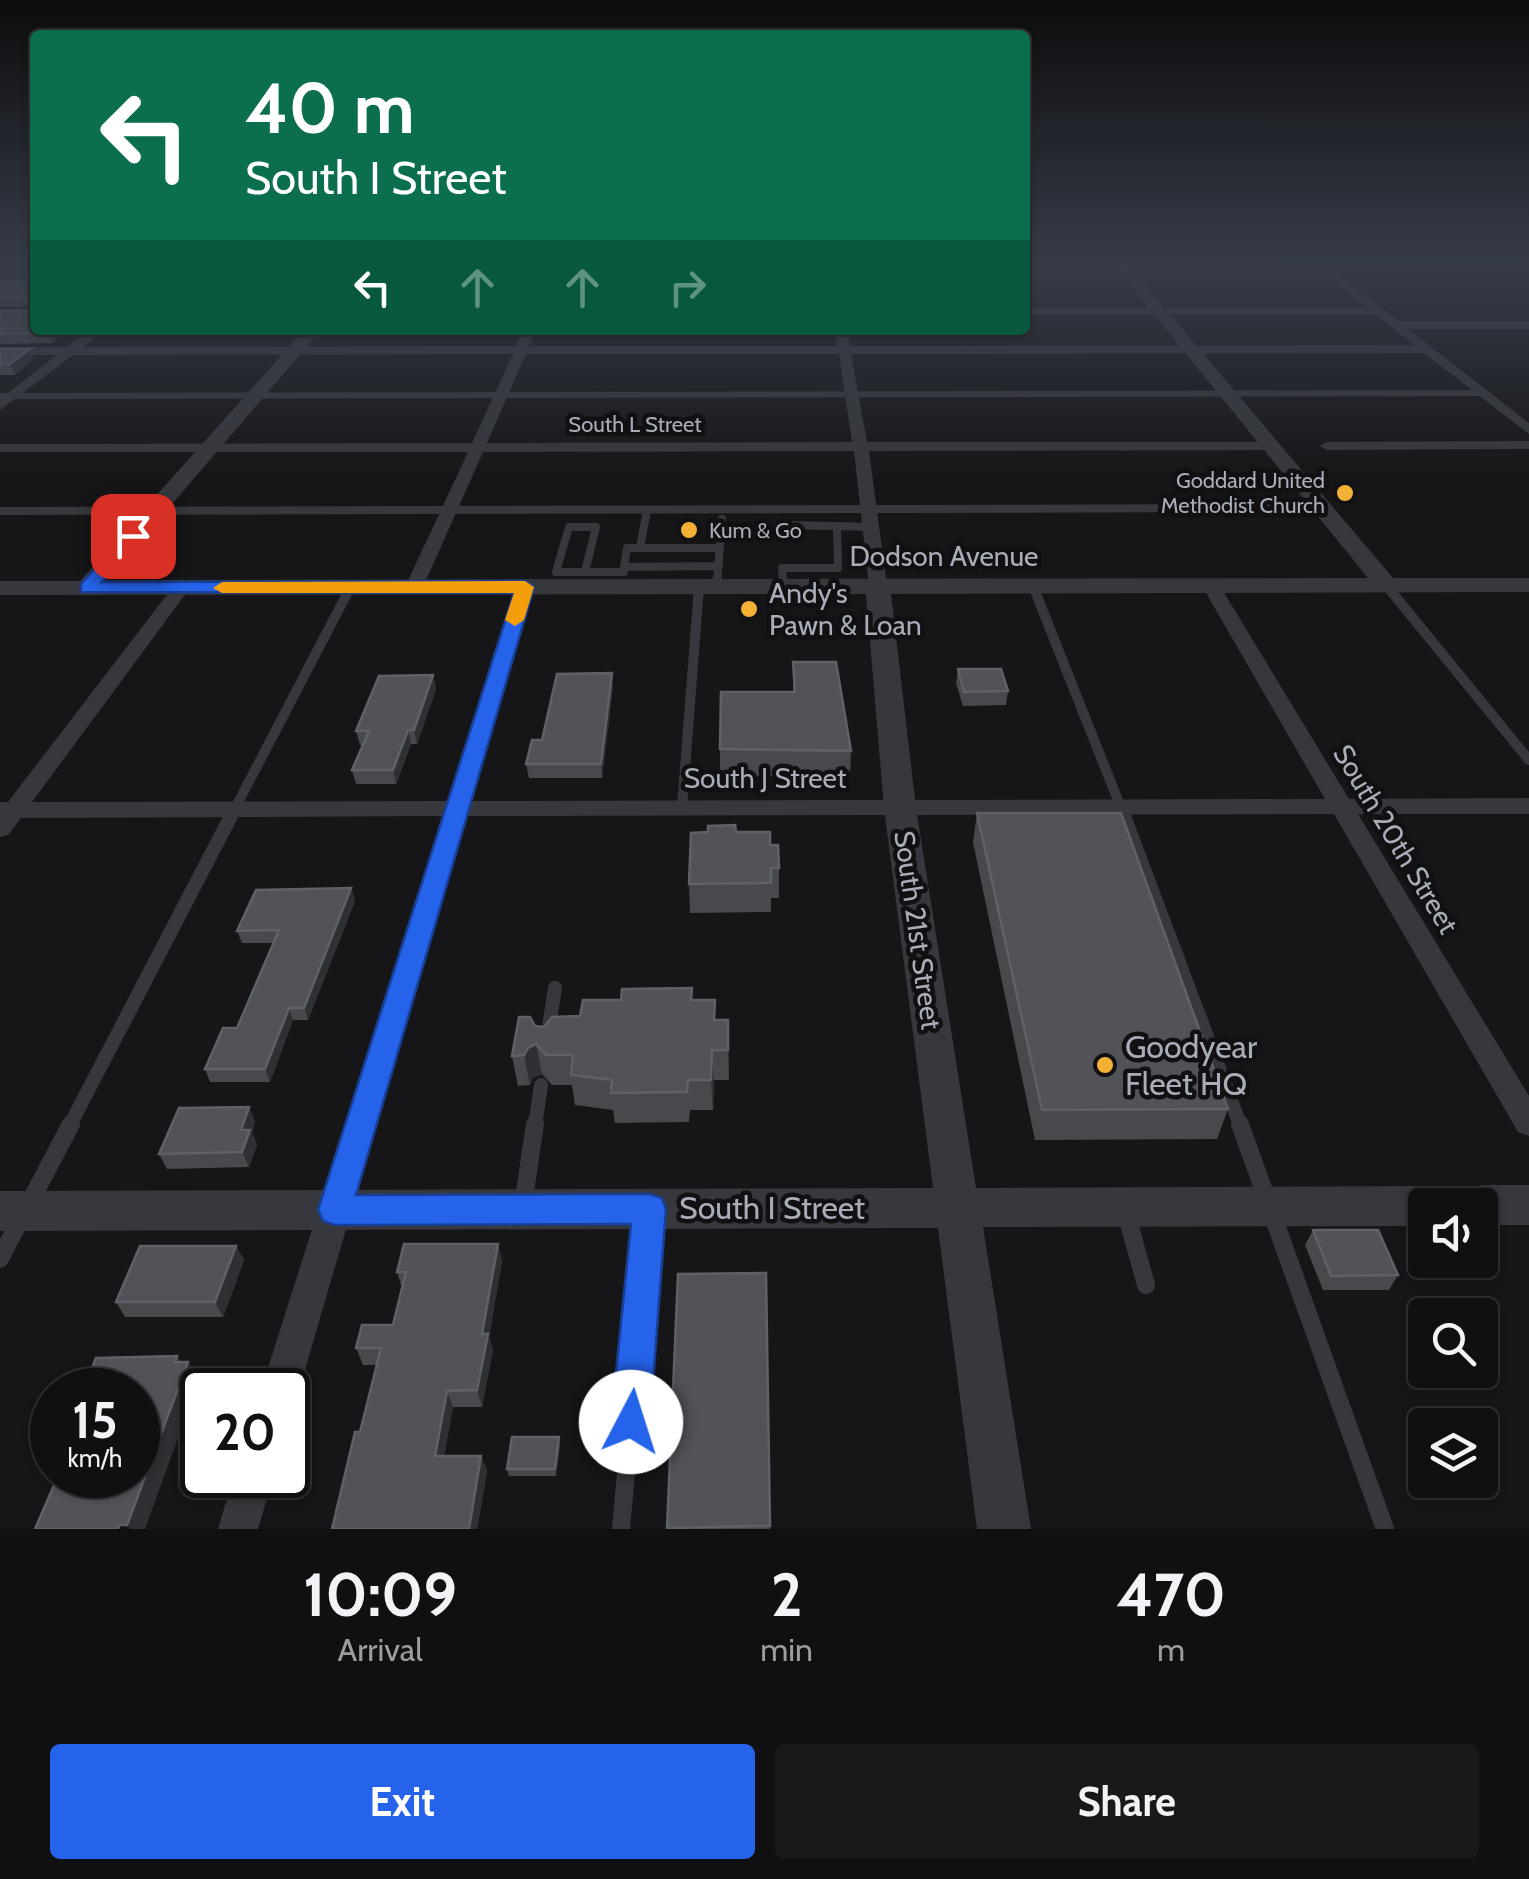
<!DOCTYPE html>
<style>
body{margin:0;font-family:Cabin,sans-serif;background:#19191b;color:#f1f3f6;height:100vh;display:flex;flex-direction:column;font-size:38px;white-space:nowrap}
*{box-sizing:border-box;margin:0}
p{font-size:32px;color:#9c9d9f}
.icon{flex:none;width:55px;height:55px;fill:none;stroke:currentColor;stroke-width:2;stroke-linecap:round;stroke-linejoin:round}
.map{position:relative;height:1529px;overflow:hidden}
.drawer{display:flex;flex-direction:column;background:#101012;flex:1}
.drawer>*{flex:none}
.banner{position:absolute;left:30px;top:30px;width:1000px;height:305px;border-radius:10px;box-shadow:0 2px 8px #0004,0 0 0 2px #303032;background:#0b6e4f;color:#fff;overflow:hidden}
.fabs{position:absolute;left:1408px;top:1188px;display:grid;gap:20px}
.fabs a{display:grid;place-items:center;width:90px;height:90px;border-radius:10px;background:#101012;box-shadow:0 2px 8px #0004,0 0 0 2px #303032;font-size:50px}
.speed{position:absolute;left:30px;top:1368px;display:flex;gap:20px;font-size:50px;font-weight:700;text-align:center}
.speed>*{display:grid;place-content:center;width:130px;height:130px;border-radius:50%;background:#101012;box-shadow:0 2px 8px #0004,0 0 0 2px #303032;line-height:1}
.speed small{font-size:25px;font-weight:400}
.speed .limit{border:5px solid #111;border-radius:15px;background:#fff;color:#111}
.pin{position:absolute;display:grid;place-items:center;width:85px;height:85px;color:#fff;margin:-42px;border-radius:20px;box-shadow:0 5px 15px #0006}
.me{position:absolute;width:110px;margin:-55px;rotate:5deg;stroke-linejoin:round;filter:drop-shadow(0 0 8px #0008)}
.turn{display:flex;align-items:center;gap:35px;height:210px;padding:0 50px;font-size:45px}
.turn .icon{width:130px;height:130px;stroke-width:2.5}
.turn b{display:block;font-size:70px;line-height:85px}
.lanes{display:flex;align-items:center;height:95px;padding:0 50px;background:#0003;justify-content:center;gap:50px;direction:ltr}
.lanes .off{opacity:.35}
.eta{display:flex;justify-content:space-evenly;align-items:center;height:170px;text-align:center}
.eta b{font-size:60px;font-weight:700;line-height:70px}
.primary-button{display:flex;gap:20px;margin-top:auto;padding:20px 50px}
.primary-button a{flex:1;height:115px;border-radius:10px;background:#2563eb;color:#fff;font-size:40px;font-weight:700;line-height:115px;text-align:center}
.primary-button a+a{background:#19191b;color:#f1f3f6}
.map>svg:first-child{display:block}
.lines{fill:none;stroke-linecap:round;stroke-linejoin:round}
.service-far4{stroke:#37383d;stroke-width:6}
.service-far3{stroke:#37383d;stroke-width:8}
.service-far2{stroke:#37383d;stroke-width:10}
.service-far1{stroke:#37383d;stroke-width:14}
.service{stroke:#37383d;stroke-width:18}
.minor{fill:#37383d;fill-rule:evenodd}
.tertiary{fill:#37383d;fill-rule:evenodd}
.wall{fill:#47494d}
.shaded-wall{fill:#2f3033}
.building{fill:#525359;stroke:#5f6168;stroke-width:2.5}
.route{fill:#2563eb;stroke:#184099;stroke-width:2.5}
.slow{fill:#f59e0b}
.poi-dot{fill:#f2b134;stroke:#111113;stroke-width:4}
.labels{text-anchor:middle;stroke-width:9;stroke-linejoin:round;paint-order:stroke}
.far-street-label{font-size:22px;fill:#a8adb8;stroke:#111113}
.far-poi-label{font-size:22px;fill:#a8adb8;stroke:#111113;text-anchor:end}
.street-label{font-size:28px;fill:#a8adb8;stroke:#111113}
.poi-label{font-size:28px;fill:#a8adb8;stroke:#111113;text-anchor:start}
.near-poi-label{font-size:32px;fill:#a8adb8;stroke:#111113;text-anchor:start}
.near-street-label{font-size:32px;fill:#a8adb8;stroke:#111113}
</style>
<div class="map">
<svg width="1529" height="1529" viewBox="0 0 1529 1529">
<rect width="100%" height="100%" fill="#161618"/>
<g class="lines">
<path class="service-far4" d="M1025,311H1379
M0,396L1482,393"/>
<path class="service-far3" d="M0,511L1322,508
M777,525L837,526L838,568H782L783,583
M837,526L872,527
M569,527H596L585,572H556Z
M640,548L647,510
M719,566L624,567L627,548H720
M585,572H624
M717,583L722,519"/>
<path class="service-far2" d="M783,580V587
M1386,585L1529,760
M1033,586L1125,818
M717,587V580
M682,807L699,587
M230,818L350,588"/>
<path class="service-far1" d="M1124,816L1241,1127
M548,1033L555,988
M69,1127L231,816
M535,1127L541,1085"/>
<path class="service" d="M1240,1124L1385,1529
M30,1202L71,1124
M523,1205L535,1124
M1127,1216L1146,1285
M0,1259L21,1218
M621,1529L649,1214"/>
<path class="minor" d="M1328,268L1399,321H1529V329H1408L1529,423V434L1424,353L851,354L867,442H1270L1277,446L1270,450L869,451L887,586L878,591L869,586L854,451L483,452L423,587L414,592L405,587L468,452H0V444L472,443L513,354L73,355L0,410V399L57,355H0V347H67L89,330H103L83,347L516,346L524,330H536L529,346H837L835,330H847L850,346L1414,345L1334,281H1025V275H1326L1323,271ZM526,354H839L852,442L487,443Z
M0,277H35V283H0Z
M1529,441V449L1327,450L1320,446L1327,442Z
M1211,581L1220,586L1349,799L1529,798V814H1358L1529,1096V1136L1518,1132L1334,814L467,816L299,1390L293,1403L288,1406V1390H261L443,816L21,818L8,835L0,837V802H8L175,584H187L190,588L32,802L448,801L516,587L525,582L534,587L471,801L1325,799L1202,586Z
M234,1475H274L258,1529H218Z"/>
<path class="tertiary" d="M1114,265H1128L1393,578H1529V592L891,594L916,808L976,1188L1425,1186L1441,1192L1447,1205H1425V1226L983,1227L1031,1529H977L938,1228L0,1231V1191L933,1188L884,808L866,594L0,595V581H80L304,330H321L107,580L1368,578Z
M1480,1185H1529V1225H1480V1205H1458L1464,1191Z"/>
</g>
<path class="wall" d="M0,281H35V306L0,307Z
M0,311L35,330H67L52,343L0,344Z
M0,349L33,359L15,375H0Z
M793,662L851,751L850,777L720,776V749L793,692Z
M958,669L1008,691L1006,705L963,706L956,683Z
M433,675L436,689L417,744H411L396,784H356L352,770L363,745H360L356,731Z
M613,687L602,778H529L526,764L542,740Z
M977,813L1228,1109L1217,1139L1035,1140L973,842Z
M736,832L770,845L779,868V898H771V912L690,913L689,884Z
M351,888L355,901L308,1020H293L270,1082H210L205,1069L237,1028L273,943H242L237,931Z
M692,1000H715V1020H728L729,1080H714L713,1110H690L689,1122L615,1123L613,1110L575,1105L572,1085H552L542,1074L533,1078L530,1085L518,1086L512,1056L535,1026L544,1027L580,1016Z
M249,1107L255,1122L252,1133L257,1145L249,1167L167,1169L159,1154Z
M1313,1230L1398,1275L1389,1290H1323L1305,1245Z
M498,1244L502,1261L489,1337L493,1350L482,1407H453L444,1456H481L487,1471L477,1529H332L360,1432L377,1365H363L356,1348L393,1325L402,1288L397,1272Z
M236,1246L244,1260L223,1317H125L116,1302Z
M766,1273L770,1529H667L678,1274Z
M560,1444L556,1476H509L507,1469Z"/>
<path class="shaded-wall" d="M52,330H67L52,343L48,333Z
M30,349L33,359L15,375L10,364Z
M612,673L613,687L602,778L601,764Z
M433,675L436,689L417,744L414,730Z
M408,730L411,744L396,784L393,770Z
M351,888L355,901L308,1020L304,1008Z
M289,1008L293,1020L270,1082L265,1069Z
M536,1044L542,1074L533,1078L530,1085L524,1055L528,1048Z
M712,1050L714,1080L713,1110L711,1080Z
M249,1107L255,1122L252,1133L257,1145L249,1167L242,1152L241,1130Z
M498,1244L502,1261L489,1337L493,1350L482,1407L477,1390L482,1334Z
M236,1246L244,1260L223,1317L215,1302Z
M177,1356L186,1369L188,1362L199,1380L145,1529H130L127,1525Z
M447,1391L453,1407L441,1472L435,1456Z
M559,1437L560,1444L556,1476L555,1469Z
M481,1456L487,1471L477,1529H469Z"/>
<path class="building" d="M0,281H35V300L32,297L0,298Z
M35,308V330H52L48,333L0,334V311L33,310Z
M0,349H30L10,364H0Z
M793,662H836L851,751L720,749L721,692H795Z
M958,669H1001L1008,691L964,692Z
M612,673L601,764H526L532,740H542L557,674Z
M433,675L414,730H408L393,770H352L369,731H356L379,676Z
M977,813H1121L1228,1109L1042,1110Z
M735,825L736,832H770V845H778L779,868H771V883L689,884L691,833L708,832V826Z
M351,888L304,1008H289L265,1069H205L223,1028H237L279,930L237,931L256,890Z
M692,988L691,1000H715L714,1020H728V1050H712L711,1080H688L687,1092L611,1093L612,1080L571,1075L573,1055H546L536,1044L528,1048L524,1055L512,1056L519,1017H530L535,1026L544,1027L552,1017L580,1016L583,1000H621L622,989Z
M249,1107L241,1130H250L242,1152L159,1154L179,1108Z
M1313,1230H1378L1398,1275L1331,1276Z
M404,1244H498L482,1334H488L477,1390L447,1391L435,1456H481L469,1529H332L355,1432H360L381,1348H356L362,1325H393L406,1272H397Z
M140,1246H236L215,1302H116Z
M766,1273L770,1526L667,1528L678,1274Z
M177,1356L175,1362H188L127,1525H119L118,1529H35L58,1476L138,1475V1390H83L96,1358Z
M512,1437H559L555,1469H507Z"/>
<linearGradient id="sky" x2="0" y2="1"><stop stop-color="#0c0c0d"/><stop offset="0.55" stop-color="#363c48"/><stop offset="1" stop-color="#363c48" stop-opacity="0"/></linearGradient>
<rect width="1529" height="479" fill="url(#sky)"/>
<path class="route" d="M133,531L141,536L102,582L525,581L534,587L356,1195L650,1194L662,1198L666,1209L650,1422L644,1436L631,1442L617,1436L611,1422L631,1224L335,1225L323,1221L318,1210L514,593L81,592V584L127,533Z"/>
<path class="slow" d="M525,581L534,587L524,620L515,626L505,620L514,593H222L213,588L222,582Z"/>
<g class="poi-dot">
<circle cx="1345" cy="493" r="10"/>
<circle cx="689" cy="530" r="10"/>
<circle cx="749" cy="609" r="10"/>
<circle cx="1105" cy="1065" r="10"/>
</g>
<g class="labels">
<g class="far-street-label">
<text x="635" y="432">South L Street</text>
</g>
<g class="far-poi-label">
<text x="1325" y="488">Goddard United<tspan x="1325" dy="25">Methodist Church</tspan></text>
<text x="709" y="538" text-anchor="start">Kum &amp; Go</text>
</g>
<g class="street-label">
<text x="944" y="566">Dodson Avenue</text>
<text x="765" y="788">South J Street</text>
<text transform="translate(1396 839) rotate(59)" y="10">South 20th Street</text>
<text transform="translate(918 930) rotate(82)" y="10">South 21st Street</text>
</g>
<g class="poi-label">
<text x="769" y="603">Andy's<tspan x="769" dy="32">Pawn &amp; Loan</tspan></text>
</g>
<g class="near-poi-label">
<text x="1125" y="1058">Goodyear<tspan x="1125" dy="37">Fleet HQ</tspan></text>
</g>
<g class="near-street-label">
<text x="772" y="1219">South I Street</text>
</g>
</g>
</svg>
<div class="fabs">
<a><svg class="icon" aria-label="sound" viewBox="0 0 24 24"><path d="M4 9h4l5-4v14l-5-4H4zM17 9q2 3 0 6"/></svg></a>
<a><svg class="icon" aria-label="search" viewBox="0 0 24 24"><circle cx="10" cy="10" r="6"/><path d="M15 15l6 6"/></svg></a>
<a><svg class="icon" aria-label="layers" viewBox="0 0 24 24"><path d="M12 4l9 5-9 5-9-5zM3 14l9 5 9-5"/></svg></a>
</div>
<div class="speed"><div>15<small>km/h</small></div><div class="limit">20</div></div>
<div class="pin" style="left:133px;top:536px;background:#d93025"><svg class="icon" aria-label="arrive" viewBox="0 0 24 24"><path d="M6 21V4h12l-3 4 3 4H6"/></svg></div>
<svg class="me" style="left:631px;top:1422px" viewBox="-20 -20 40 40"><circle r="19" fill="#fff"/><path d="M0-13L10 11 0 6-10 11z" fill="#2563eb"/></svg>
<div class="banner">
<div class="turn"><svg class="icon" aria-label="left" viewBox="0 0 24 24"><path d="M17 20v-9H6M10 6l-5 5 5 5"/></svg><div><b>40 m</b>South I Street</div></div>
<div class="lanes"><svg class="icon" aria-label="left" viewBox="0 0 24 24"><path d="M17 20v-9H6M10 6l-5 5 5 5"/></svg><svg class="icon off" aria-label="ahead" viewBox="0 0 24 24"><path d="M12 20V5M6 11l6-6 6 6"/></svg><svg class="icon off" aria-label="ahead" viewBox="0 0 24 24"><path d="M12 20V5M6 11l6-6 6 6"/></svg><svg class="icon off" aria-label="right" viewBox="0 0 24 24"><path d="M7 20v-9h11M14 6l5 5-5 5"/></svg></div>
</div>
</div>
<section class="drawer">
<div class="eta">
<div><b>10:09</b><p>Arrival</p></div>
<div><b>2</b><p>min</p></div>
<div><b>470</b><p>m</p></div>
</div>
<div class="primary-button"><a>Exit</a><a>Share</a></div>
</section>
